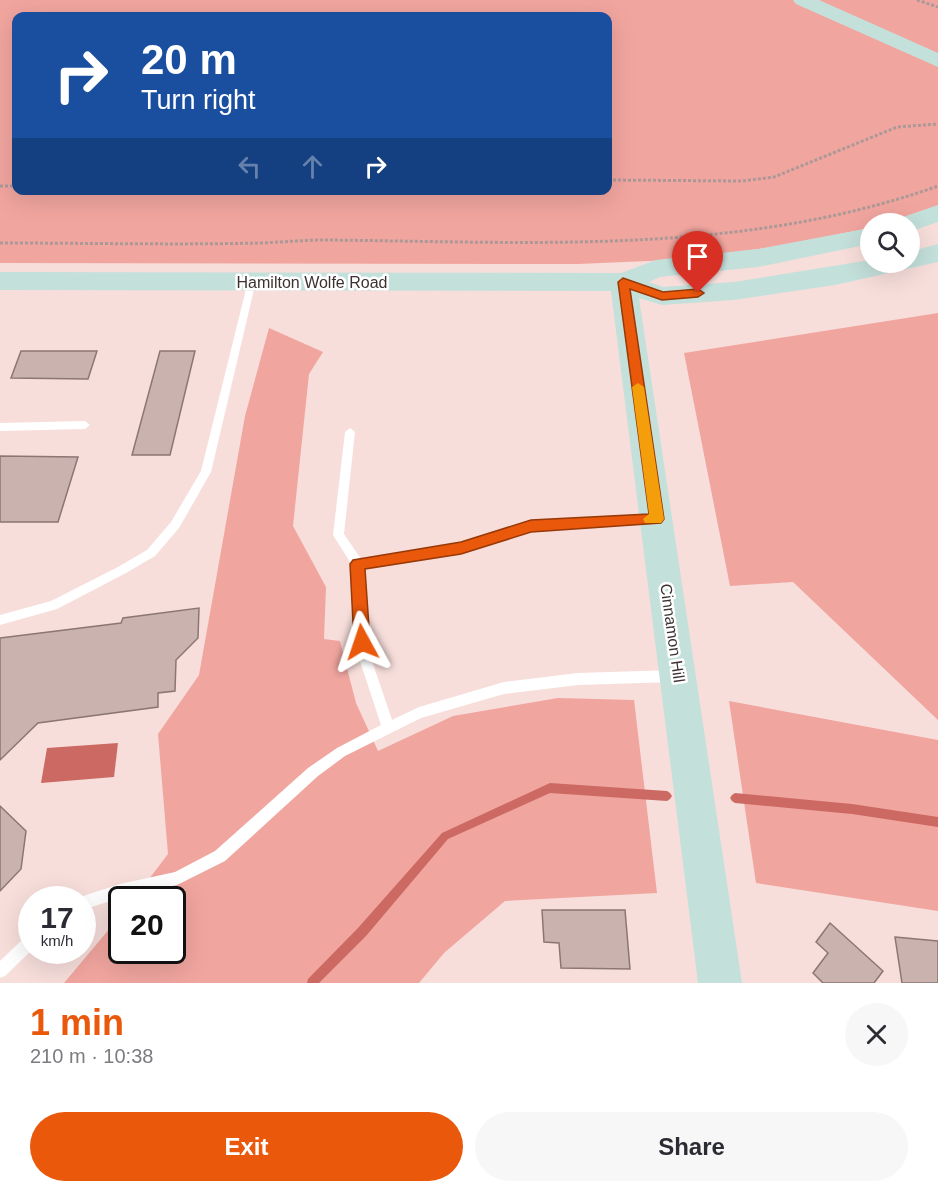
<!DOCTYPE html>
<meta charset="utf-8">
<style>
body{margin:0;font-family:Helvetica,sans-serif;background:#f7f7f7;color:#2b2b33;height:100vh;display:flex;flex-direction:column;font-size:22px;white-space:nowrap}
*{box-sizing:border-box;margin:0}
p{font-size:20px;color:#7c7c81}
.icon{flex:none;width:33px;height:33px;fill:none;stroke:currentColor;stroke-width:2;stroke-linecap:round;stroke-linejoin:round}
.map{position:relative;height:983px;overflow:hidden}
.details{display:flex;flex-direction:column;background:#fff;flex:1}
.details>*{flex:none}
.guide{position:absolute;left:12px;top:12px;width:600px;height:183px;border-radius:12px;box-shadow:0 6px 24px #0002;background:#1a4fa0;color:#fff;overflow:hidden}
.tools{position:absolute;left:860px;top:213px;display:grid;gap:12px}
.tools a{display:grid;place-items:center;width:60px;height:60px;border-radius:50%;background:#fff;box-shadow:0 6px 24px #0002;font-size:30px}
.speed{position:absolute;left:18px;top:886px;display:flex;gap:12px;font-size:30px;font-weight:700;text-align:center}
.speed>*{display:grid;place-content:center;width:78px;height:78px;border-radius:50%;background:#fff;box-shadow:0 6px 24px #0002;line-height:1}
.speed small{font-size:15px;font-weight:400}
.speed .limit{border:3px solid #111;border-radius:9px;background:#fff;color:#111}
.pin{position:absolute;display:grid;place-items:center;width:51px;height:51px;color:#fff;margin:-62px -26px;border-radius:50% 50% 50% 0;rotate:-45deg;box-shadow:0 0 6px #0007}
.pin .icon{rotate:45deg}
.me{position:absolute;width:66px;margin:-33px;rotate:355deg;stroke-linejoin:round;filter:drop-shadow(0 0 4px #0008)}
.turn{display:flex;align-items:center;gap:21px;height:126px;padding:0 30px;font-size:27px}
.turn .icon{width:78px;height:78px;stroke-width:2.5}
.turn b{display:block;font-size:42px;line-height:51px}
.lanes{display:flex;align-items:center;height:57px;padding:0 30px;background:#0003;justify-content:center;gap:30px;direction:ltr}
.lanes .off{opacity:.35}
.round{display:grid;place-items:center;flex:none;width:63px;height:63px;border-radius:32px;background:#f7f7f7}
.overview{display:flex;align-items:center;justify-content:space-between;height:102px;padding:0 30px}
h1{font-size:36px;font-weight:700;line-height:45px;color:#ea580c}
.cta{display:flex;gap:12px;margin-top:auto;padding:12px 30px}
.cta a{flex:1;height:69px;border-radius:36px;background:#ea580c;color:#fff;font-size:24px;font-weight:700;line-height:69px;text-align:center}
.cta a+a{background:#f7f7f7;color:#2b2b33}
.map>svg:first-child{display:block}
.green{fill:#f1a59f;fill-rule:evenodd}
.water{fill:#cc6963}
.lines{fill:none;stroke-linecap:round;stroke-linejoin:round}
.stream{fill:#cc6963;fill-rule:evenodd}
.building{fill:#cab2af;stroke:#8c7674;stroke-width:1.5}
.path{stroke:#ac9997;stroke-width:3;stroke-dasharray:3 2;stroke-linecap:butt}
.lane{fill:#fff;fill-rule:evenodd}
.secondary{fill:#c4e0db;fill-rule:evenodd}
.route{fill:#ea580c;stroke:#983908;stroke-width:1.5}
.slow{fill:#f59e0b}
.labels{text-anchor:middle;stroke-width:5;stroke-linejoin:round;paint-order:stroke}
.street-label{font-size:16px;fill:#3b3231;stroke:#fff}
</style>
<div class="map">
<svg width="938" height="983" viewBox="0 0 938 983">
<rect width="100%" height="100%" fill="#f7dedb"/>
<path class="green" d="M0,0H938V208L881,223L870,224V227L860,230L773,247L671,260L578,264L0,263ZM16,16H608V190H16Z
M938,313V720L793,582L730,586L684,353Z
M269,328L323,352L309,374L293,526L326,587L324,639L340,641L356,703L378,751L453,716L558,698L634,700L657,893L505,901L444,953L419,983H64L121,915L122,951H172V900H133L168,854L158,734L199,675L245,416Z
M729,701L938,740V911L756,883Z"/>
<path class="water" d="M118,743L114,777L41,783L47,748Z"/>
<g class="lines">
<path class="stream" d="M550,783L667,791L670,793L672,796L670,799L667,801L550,793L448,839L366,936L319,983H307L308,979L358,928L442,833Z
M735,793L852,804L938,817V827L852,814L735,803L732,801L730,798L732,795Z"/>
</g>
<path class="building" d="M21,351H97L88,379L11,378Z
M160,351H195L170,455H132Z
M0,456L78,457L58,522H0Z
M199,608L198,638L176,660L175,691L158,693V707L38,723L0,760V638L121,623L123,618Z
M0,806L26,831L21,869L0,891Z
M542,910H625L630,969L561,968L559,943L544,942Z
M830,923L883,971L874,983H823L813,973L828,953L816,942Z
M895,937L938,941V983H902Z"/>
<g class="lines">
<path class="path" d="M917,0L938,7
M608,180L742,181L774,177L897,127L938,124
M0,186H16
M0,243C87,243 174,245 261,243C283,242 305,240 327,240C532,242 741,256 938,186"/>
<path class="lane" d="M252,278L256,281L211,472L179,528L155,556L126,573L57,609L0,625V615L51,601L118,567L147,550L171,522L201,471L248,281Z
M85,421L90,425L85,429L0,431V423Z
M350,428L355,432L344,534L361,559L461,543L531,521L653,515L657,516L658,519L657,522L653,523L531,531L461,553L364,568L366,628L370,655L392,720L419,707L504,682L578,673L673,670L677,672L679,676L677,680L673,682L578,685L504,694L421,718L345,756L318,776L225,861L177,885L120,898L82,910V900H76L77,898L120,884L175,872L215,851L308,768L337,748L381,725L358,655L354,628L352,565L333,535L345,432Z
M32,933V950L5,976L0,978V961L27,935Z"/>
<path class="secondary" d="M793,0H819L938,53V67L796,4Z
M938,205V222L909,232V224H897L900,218Z
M870,228V244L758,267L660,277L649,282L663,287L734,282L870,260V262H909V252L938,244V262L835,285L734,300L662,305L639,298L742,983H698L611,291L0,290V272L621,273L656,260L758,249Z"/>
</g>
<path class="route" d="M623,278L663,292L698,289L704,293L698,297L662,300L630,289L664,519L661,523L531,532L461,554L365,569L370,642L367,647L362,649L357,647L354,642L350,564L353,560L461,542L531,520L649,514L618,282Z"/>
<path class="slow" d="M638,383L644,387L664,519L661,523H645L643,519L649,514L632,387Z"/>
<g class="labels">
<g class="street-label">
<text x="312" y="288">Hamilton Wolfe Road</text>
<text transform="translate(673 633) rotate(82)" y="6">Cinnamon Hill</text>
</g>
</g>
</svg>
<div class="tools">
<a><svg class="icon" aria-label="search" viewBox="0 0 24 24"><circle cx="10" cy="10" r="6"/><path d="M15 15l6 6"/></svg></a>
</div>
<div class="speed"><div>17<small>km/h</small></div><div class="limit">20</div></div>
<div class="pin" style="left:698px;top:293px;background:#d93025"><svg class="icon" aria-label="arrive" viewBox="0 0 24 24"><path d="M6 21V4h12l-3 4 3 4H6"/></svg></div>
<svg class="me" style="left:362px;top:642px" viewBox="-20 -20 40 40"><path d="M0-17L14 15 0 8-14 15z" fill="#ea580c" stroke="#fff" stroke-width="4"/></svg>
<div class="guide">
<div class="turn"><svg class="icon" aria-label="right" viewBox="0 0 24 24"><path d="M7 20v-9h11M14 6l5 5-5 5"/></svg><div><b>20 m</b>Turn right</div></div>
<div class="lanes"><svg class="icon off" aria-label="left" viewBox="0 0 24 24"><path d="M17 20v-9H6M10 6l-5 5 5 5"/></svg><svg class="icon off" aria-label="ahead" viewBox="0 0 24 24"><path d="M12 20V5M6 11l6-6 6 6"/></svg><svg class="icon" aria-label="right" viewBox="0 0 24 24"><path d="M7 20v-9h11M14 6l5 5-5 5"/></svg></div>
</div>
</div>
<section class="details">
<div class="overview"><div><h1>1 min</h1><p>210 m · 10:38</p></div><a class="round"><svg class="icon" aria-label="close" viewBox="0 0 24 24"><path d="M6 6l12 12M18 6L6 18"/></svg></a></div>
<div class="cta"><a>Exit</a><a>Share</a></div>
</section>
